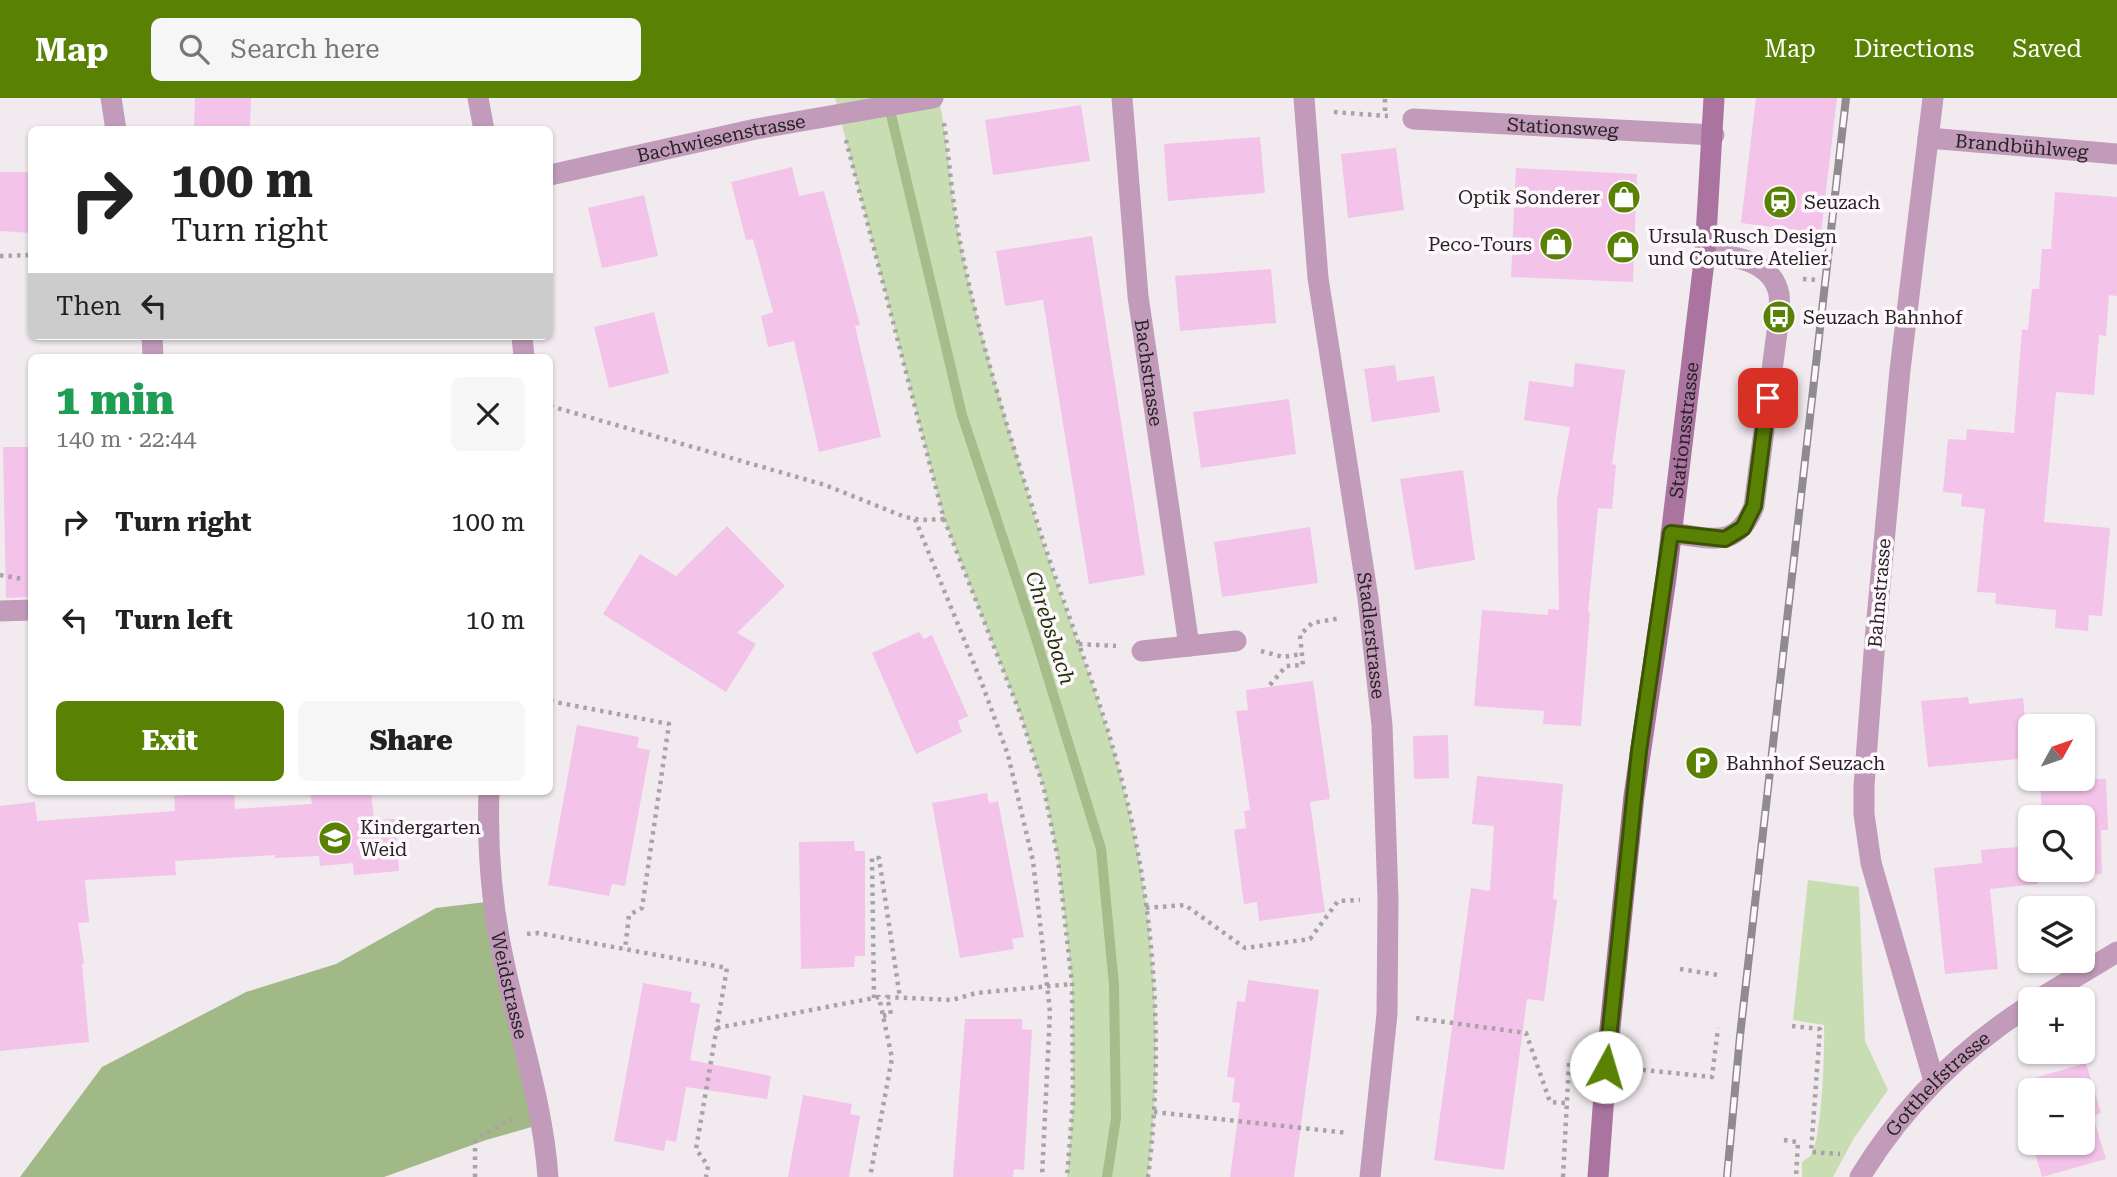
<!DOCTYPE html>
<meta charset="utf-8">
<style>
body{margin:0;font-family:"Roboto Serif",serif;background:#f6f6f6;color:#222;height:100vh;display:flex;flex-direction:column;font-size:26px;white-space:nowrap}
*{box-sizing:border-box;margin:0}
p{font-size:23px;color:#767676}
.icon{flex:none;width:38px;height:38px;fill:none;stroke:currentColor;stroke-width:2;stroke-linecap:round;stroke-linejoin:round}
.map{position:relative;flex:1;overflow:hidden}
.panel{position:absolute;left:28px;top:256px;width:525px;height:441px;display:flex;flex-direction:column;background:#fff;border-radius:10px;box-shadow:0 2px 5px #0004}
.panel>*{flex:none}
.top-card{position:absolute;left:28px;top:28px;width:525px;height:214px;border-radius:10px;box-shadow:0 2px 5px #0004;background:#fff;color:#222;overflow:hidden}
.needle{width:46px;rotate:50deg}
.buttons{position:absolute;left:2018px;top:616px;display:grid;gap:14px}
.buttons a{display:grid;place-items:center;width:77px;height:77px;border-radius:10px;background:#fff;box-shadow:0 2px 5px #0004;font-size:35px}
.pin{position:absolute;display:grid;place-items:center;width:60px;height:60px;color:#fff;margin:-30px;border-radius:14px;box-shadow:0 4px 10px #0006}
.me{position:absolute;width:77px;margin:-38px;rotate:6deg;stroke-linejoin:round;filter:drop-shadow(0 0 5px #0008)}
.turn{display:flex;align-items:center;gap:24px;height:147px;padding:0 28px;font-size:32px}
.turn .icon{width:91px;height:91px;stroke-width:2.5}
.turn b{display:block;font-size:49px;line-height:60px}
.then{display:flex;align-items:center;height:66px;padding:0 28px;background:#0003;gap:14px;font-size:26px}
.round{display:grid;place-items:center;flex:none;width:74px;height:74px;border-radius:10px;background:#f6f6f6}
.summary{display:flex;align-items:center;justify-content:space-between;height:119px;padding:0 28px}
h1{font-size:42px;font-weight:800;line-height:52px;color:#1e9e55}
.action{display:flex;gap:14px;margin-top:auto;padding:14px 28px}
.action a{flex:1;height:80px;border-radius:10px;background:#598205;color:#fff;font-size:28px;font-weight:800;line-height:80px;text-align:center}
.action a+a{background:#f6f6f6;color:#222}
ul{padding:0;list-style:none}
li{display:flex;align-items:center;gap:21px;height:98px;padding:0 28px}
li div{flex:1}
li b{display:block;font-size:26px}
li em{font-style:normal}
header{display:flex;align-items:center;gap:42px;box-sizing:border-box;height:98px;padding:0 35px;background:#598205;color:#fff}
header strong{font-size:33px}
nav{display:flex;gap:38px;margin-inline-start:auto;font-size:24px}
.search{width:490px;height:63px;background:#f6f6f6;display:flex;align-items:center;gap:18px;box-sizing:border-box;padding:0 24px;border-radius:10px;color:#767676;font-size:26px}
.map>svg:first-child{display:block}
.green{fill:#c9ddb3}
.forest{fill:#a1b986}
.lines{fill:none;stroke-linecap:round;stroke-linejoin:round}
.stream{stroke:#a6bd8b;stroke-width:10}
.building{fill:#f3c3e9}
.path{stroke:#a8a3a6;stroke-width:4.5;stroke-dasharray:3.5 5;stroke-linecap:butt}
.lane{stroke:#c19bb9;stroke-width:21}
.street{stroke:#c19bb9;stroke-width:21}
.secondary{stroke:#aa73a0;stroke-width:21}
.rail-casing{stroke:#908b8e;stroke-width:8}
.rail{stroke:#fef8fd;stroke-width:5;stroke-dasharray:16;stroke-linecap:butt}
.route-casing{stroke:#3a5403;stroke-width:18}
.route{stroke:#598205;stroke-width:12}
.labels{text-anchor:middle;stroke-width:7;stroke-linejoin:round;paint-order:stroke}
.street-label{font-size:19px;fill:#262325;stroke:#fef8fd}
.poi-label{font-size:19px;fill:#262325;stroke:#fef8fd;text-anchor:start}
.water-label{font-size:21px;font-style:italic;fill:#21300a;stroke:#fef8fd}
</style>
<header>
<strong>Map</strong>
<div class="search"><svg class="icon" aria-label="search" viewBox="0 0 24 24"><circle cx="10" cy="10" r="6"/><path d="M15 15l6 6"/></svg>Search here</div>
<nav><a>Map</a><a>Directions</a><a>Saved</a></nav>
</header>
<div class="map">
<svg width="2117" height="1079" viewBox="0 0 2117 1079">
<rect width="100%" height="100%" fill="#f1ebef"/>
<path class="green" d="M835,0H939C949,51 951,103 962,154C980,239 1007,323 1031,406C1057,494 1093,577 1117,665C1154,798 1165,942 1148,1079H1067L1073,1004L1072,886L1058,761L1044,691L1020,615L944,421Z
M1808,782L1859,789L1865,943L1888,992L1854,1040L1833,1079H1802V1064C1803,1063 1811,1058 1811,1057C1822,1042 1825,949 1824,927L1793,922Z"/>
<path class="forest" d="M494,803L542,1026L486,1042L384,1079H20L102,969L246,894L336,866L436,810Z"/>
<g class="lines">
<path class="stream" d="M888,4L962,317L1034,534L1101,751L1114,887L1116,1020L1107,1079"/>
</g>
<path class="building" d="M195,0H251L250,32H194Z
M1756,0H1837L1821,135L1741,125Z
M1081,7L1090,63L993,77L985,22Z
M1260,39L1265,95L1168,103L1164,46Z
M1396,50L1404,112L1348,120L1341,56Z
M792,69L799,98L824,93L860,227L855,228L881,339L819,354L794,243L768,249L761,218L773,214L753,141L746,142L731,84Z
M1516,70L1637,76L1633,184L1511,179Z
M0,74H32V135L0,133Z
M2055,94L2117,99V198L2109,197L2106,238L2099,237L2094,297L2056,294L2044,424L2110,430L2102,518L2089,517L2088,533L2055,530L2056,512L1995,506L1996,495L1977,494L1985,411L1961,408L1962,396L1943,394L1948,341L1966,342L1967,331L2014,335L2022,231L2028,232L2032,191H2039L2042,151H2051Z
M644,97L658,158L602,170L588,110Z
M1092,138L1145,477L1089,486L1043,202L1005,208L996,153Z
M1271,171L1276,225L1180,233L1175,178Z
M654,214L669,275L609,290L594,229Z
M1575,265L1625,272L1612,366L1616,367L1612,411L1598,410L1588,514L1590,515L1581,628L1543,626L1544,613L1474,608L1482,512L1548,517V511L1559,512L1557,401L1570,329L1524,322L1529,283L1573,289Z
M1395,267L1397,283L1434,278L1440,314L1372,324L1364,271Z
M1289,301L1296,356L1201,370L1193,314Z
M3,349H32V499L6,500Z
M1463,372L1475,462L1415,472L1400,381Z
M727,428L785,488L737,535L756,546L726,594L603,516L640,456L676,478Z
M1310,429L1318,485L1222,499L1214,444Z
M919,534L924,541L932,537L968,618L958,623L962,634L916,656L872,555Z
M1313,583L1330,701L1310,704L1325,814L1259,823L1257,804L1244,806L1234,732L1246,730L1244,713L1250,712L1236,613L1248,612L1246,592Z
M1968,599L1969,606L2023,600L2029,660L1928,669L1921,603Z
M577,627L639,639L637,650L650,652L625,788L612,786L609,798L548,787Z
M1448,637L1449,680L1414,681L1413,638Z
M1477,678L1563,686L1553,801L1557,802L1544,903L1527,901L1504,1072L1434,1062L1471,790L1490,793L1494,728L1472,726Z
M2040,681H2106L2108,732H2101L2102,776L2037,779L2038,786L1990,791L1998,871L1945,876L1934,770L1982,765L1981,752L2030,748V772H2082V719H2042Z
M313,693H371L374,722L395,721L399,773L354,777L353,765L320,768L319,758L275,760V757L175,763L176,777L85,782L89,824L78,825L84,865L82,866L89,944L0,953V708L35,704L37,723L175,713L174,698L234,694L235,711L312,706L310,695Z
M987,695L989,705L998,703L1024,839L1012,841L1014,851L960,860L932,705Z
M854,743L855,753H865V858H855L854,869L801,871L799,744Z
M1248,882L1319,892L1294,1079H1230L1240,1005L1232,1004L1235,980L1227,979L1237,903L1245,904Z
M643,885L692,894L690,904L700,906L690,962L771,978L767,1001L686,989L676,1044L666,1042L664,1053L614,1043Z
M965,921H1022V931L1032,932L1024,1072L1014,1071L1013,1079H953Z
M2086,965L2101,1015L2093,1018L2106,1061L2042,1079L2032,1045H2082V992H2030V1003L2024,983Z
M803,997L852,1006L850,1016L860,1018L849,1079H788Z"/>
<g class="lines">
<path class="path" d="M1385,13V0
M1334,14L1388,18
M944,25C950,68 953,112 962,154C979,239 1007,329 1033,411C1059,496 1093,578 1117,664C1154,797 1165,942 1148,1079
M846,42L944,421L1020,615L1044,691L1058,761L1072,886L1073,1004L1067,1079
M0,158L32,157
M1803,181L1817,182
M550,308L825,387L905,419L922,422L944,421
M915,421L981,583L1008,657L1033,763L1050,914L1042,1079
M0,477L23,481
M1079,546L1116,548
M1261,553L1283,559L1302,556
M1270,587L1286,568L1303,567L1300,537L1312,525L1341,520
M550,603L669,626L642,810L629,817L625,852
M1146,810L1185,807L1245,850L1310,841L1338,803L1360,802
M527,836L538,835L727,870L696,1051L708,1068L706,1079
M1680,871L1718,877
M874,900L872,760H879L900,900
M883,918L891,916L887,899L952,902L976,895L1072,886
M1416,920L1526,935L1550,1004L1566,1005
M1792,928L1820,931L1811,1054L1840,1056
M717,930L879,899L892,960L870,1079
M1634,971L1712,979L1718,930
M1154,1014L1348,1035
M1784,1042L1798,1044L1796,1079
M475,1079V1044L480,1038L513,1021
M1563,1079L1569,965L1580,966"/>
<g class="lane">
<path d="M1933,0L1900,272L1875,542L1864,688V716L1871,765L1934,983"/>
<path id="s1" d="M1413,21L1714,37"/>
<path id="s2" d="M1928,40L2117,56"/>
<path d="M1671,435C1709,439 1737,453 1754,408L1779,219C1779,212 1780,203 1779,196C1772,162 1733,158 1705,155"/>
</g>
<g class="street">
<path d="M111,0L116,32"/>
<path d="M478,0L484,32"/>
<path id="s3" d="M1122,0L1138,198L1189,548"/>
<path id="s4" d="M1304,0L1318,180L1368,500L1382,627L1388,801L1387,916L1370,1079"/>
<path id="s5" d="M550,77L756,31L933,0"/>
<path d="M152,238L153,259"/>
<path d="M522,238L524,259"/>
<path d="M0,513L32,512"/>
<path d="M1142,553L1236,543"/>
<path id="s6" d="M489,693C487,752 492,812 505,869C520,939 543,1007 548,1079"/>
<path d="M2039,901L2117,854"/>
<path id="s7" d="M1860,1079C1903,1008 1960,952 2030,907"/>
</g>
<path class="secondary" id="s8" d="M1598,1079L1606,969L1634,698L1666,480L1705,155L1714,0"/>
<defs>
<path id="rail" d="M1727,1079L1740,938L1846,0"/>
</defs>
<use href="#rail" class="rail-casing"/>
<use href="#rail" class="rail"/>
</g>
<g class="lines">
<defs>
<path id="route" d="M1606,969L1639,653L1671,435L1725,441L1743,430L1754,408L1768,300"/>
</defs>
<use href="#route" class="route-casing"/>
<use href="#route" class="route"/>
</g>
<defs>
<symbol id="shop-disc" viewBox="-11 -11 22 22"><circle r="9.5" fill="#598205" stroke="#fef8fd"/><path d="M-5-2.5h2.3a2.7 3.5 0 0 1 5.4 0H5L5.5 6h-11ZM-1.5-2.5h3a1.5 2.3 0 0 0-3 0Z" fill="#fff"/></symbol>
<symbol id="station-disc" viewBox="-11 -11 22 22"><circle r="9.5" fill="#598205" stroke="#fef8fd"/><path d="M-3-6H3Q5-6 5-4V2Q5 4 3 4L4.5 6H3L1.5 4h-3L-3 6H-4.5L-3 4Q-5 4-5 2V-4Q-5-6-3-6ZM-3.5-4v3h7v-3ZM-3.5 1v1.5H-2V1ZM2 1v1.5H3.5V1Z" fill="#fff"/></symbol>
<symbol id="bus-disc" viewBox="-11 -11 22 22"><circle r="9.5" fill="#598205" stroke="#fef8fd"/><path d="M-5-6H5V4H4V6H2V4H-2V6H-4V4H-5ZM-3.5-4V0h7V-4ZM-3.5 1.2v1.5H-2V1.2ZM2 1.2v1.5H3.5V1.2Z" fill="#fff"/></symbol>
<symbol id="parking-disc" viewBox="-11 -11 22 22"><circle r="9.5" fill="#598205" stroke="#fef8fd"/><path d="M-3.5-5.5H1a3.5 3.5 0 0 1 0 7H-1V5.5H-3.5ZM-1-3.4V-.6H.8a1.4 1.4 0 0 0 0-2.8Z" fill="#fff"/></symbol>
<symbol id="school-disc" viewBox="-11 -11 22 22"><circle r="9.5" fill="#598205" stroke="#fef8fd"/><path d="M0-5L7-2L0 1L-7-2ZM-4 1L0 2.5L4 1V4Q0 6-4 4Z" fill="#fff"/></symbol>
</defs>
<g fill-rule="evenodd">
<use href="#shop-disc" x="1605" y="80" width="38" height="38"/>
<use href="#station-disc" x="1761" y="85" width="38" height="38"/>
<use href="#shop-disc" x="1537" y="127" width="38" height="38"/>
<use href="#shop-disc" x="1604" y="130" width="38" height="38"/>
<use href="#bus-disc" x="1760" y="200" width="38" height="38"/>
<use href="#parking-disc" x="1683" y="646" width="38" height="38"/>
<use href="#school-disc" x="316" y="721" width="38" height="38"/>
</g>
<g class="labels">
<g class="street-label">
<text dy="7" stroke="none"><textPath href="#s1" startOffset="150">Stationsweg</textPath></text>
<text dy="7" stroke="none"><textPath href="#s5" startOffset="175">Bachwiesenstrasse</textPath></text>
<text dy="7" stroke="none"><textPath href="#s2" startOffset="94">Brandbühlweg</textPath></text>
<text dy="7" stroke="none"><textPath href="#s3" startOffset="276">Bachstrasse</textPath></text>
<text dy="7" stroke="none"><textPath href="#s8" startOffset="752">Stationsstrasse</textPath></text>
<text transform="translate(1879 495) rotate(-85)" y="7">Bahnstrasse</text>
<text dy="7" stroke="none"><textPath href="#s4" startOffset="542">Stadlerstrasse</textPath></text>
<text dy="7" stroke="none"><textPath href="#s6" startOffset="196">Weidstrasse</textPath></text>
<text dy="7" stroke="none"><textPath href="#s7" startOffset="122">Gotthelfstrasse</textPath></text>
</g>
<g class="poi-label">
<text x="1600" y="106" text-anchor="end">Optik Sonderer</text>
<text x="1804" y="111">Seuzach</text>
<text x="1648" y="145">Ursula Rusch Design<tspan x="1648" dy="22">und Couture Atelier</tspan></text>
<text x="1532" y="153" text-anchor="end">Peco-Tours</text>
<text x="1803" y="226">Seuzach Bahnhof</text>
<text x="1726" y="672">Bahnhof Seuzach</text>
<text x="360" y="736">Kindergarten<tspan x="360" dy="22">Weid</tspan></text>
</g>
<g class="water-label">
<text transform="translate(1050 530) rotate(72)" y="7">Chrebsbach</text>
</g>
</g>
</svg>
<div class="buttons">
<a><svg class="needle" viewBox="-14 -14 28 28"><path d="M0-13l5 13h-10z" fill="#e53935"/><path d="M0 13l5-13h-10z" fill="#767676"/></svg></a>
<a><svg class="icon" aria-label="search" viewBox="0 0 24 24"><circle cx="10" cy="10" r="6"/><path d="M15 15l6 6"/></svg></a>
<a><svg class="icon" aria-label="layers" viewBox="0 0 24 24"><path d="M12 4l9 5-9 5-9-5zM3 14l9 5 9-5"/></svg></a>
<a>+</a>
<a>−</a>
</div>
<div class="pin" style="left:1768px;top:300px;background:#d93025"><svg class="icon" aria-label="arrive" viewBox="0 0 24 24"><path d="M6 21V4h12l-3 4 3 4H6"/></svg></div>
<svg class="me" style="left:1606px;top:969px" viewBox="-20 -20 40 40"><circle r="19" fill="#fff"/><path d="M0-13L10 11 0 6-10 11z" fill="#598205"/></svg>
<div class="top-card">
<div class="turn"><svg class="icon" aria-label="right" viewBox="0 0 24 24"><path d="M7 20v-9h11M14 6l5 5-5 5"/></svg><div><b>100 m</b>Turn right</div></div>
<div class="then">Then<svg class="icon" aria-label="left" viewBox="0 0 24 24"><path d="M17 20v-9H6M10 6l-5 5 5 5"/></svg></div>
</div>
<section class="panel">
<div class="summary"><div><h1>1 min</h1><p>140 m · 22:44</p></div><a class="round"><svg class="icon" aria-label="close" viewBox="0 0 24 24"><path d="M6 6l12 12M18 6L6 18"/></svg></a></div>
<ul>
<li><svg class="icon" aria-label="right" viewBox="0 0 24 24"><path d="M7 20v-9h11M14 6l5 5-5 5"/></svg><div><b>Turn right</b></div><em>100 m</em></li>
<li><svg class="icon" aria-label="left" viewBox="0 0 24 24"><path d="M17 20v-9H6M10 6l-5 5 5 5"/></svg><div><b>Turn left</b></div><em>10 m</em></li>
</ul>
<div class="action"><a>Exit</a><a>Share</a></div>
</section>
</div>
